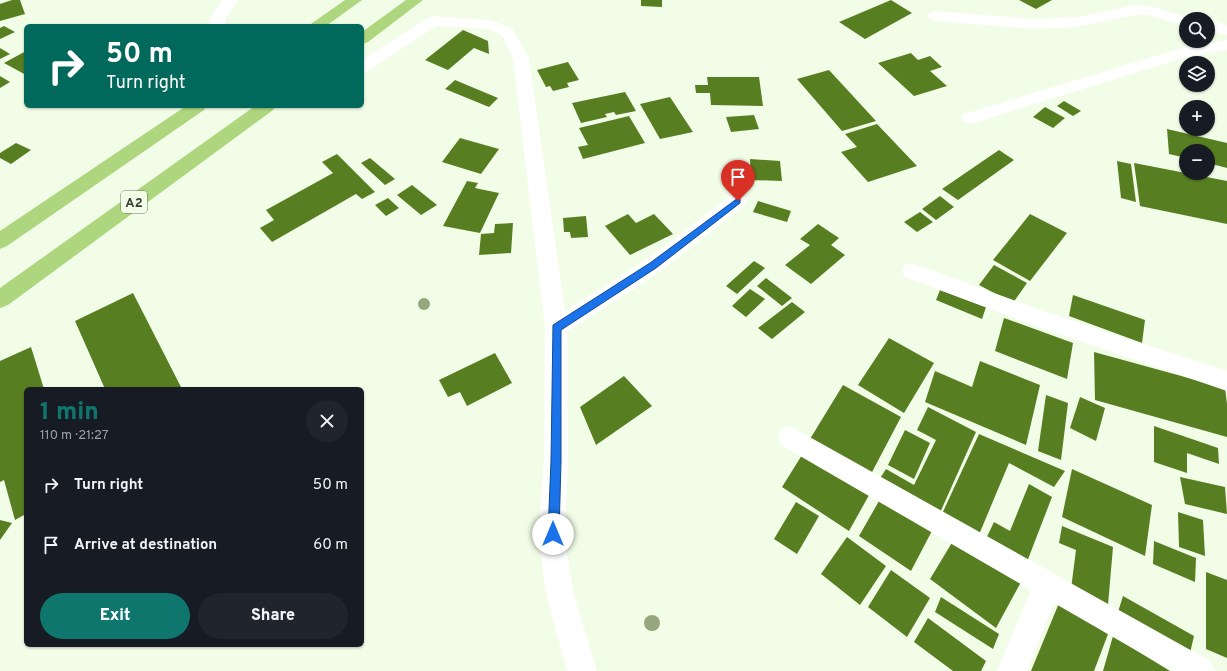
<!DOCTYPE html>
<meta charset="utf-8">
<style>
body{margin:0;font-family:Overpass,sans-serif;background:#20242c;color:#f1f3f6;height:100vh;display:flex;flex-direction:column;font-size:15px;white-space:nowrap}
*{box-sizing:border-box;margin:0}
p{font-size:13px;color:#9ea1a6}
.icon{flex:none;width:22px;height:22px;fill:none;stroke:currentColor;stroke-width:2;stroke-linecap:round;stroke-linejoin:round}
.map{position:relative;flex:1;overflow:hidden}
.drawer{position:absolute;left:24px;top:387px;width:340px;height:260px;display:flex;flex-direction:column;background:#171b24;border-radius:6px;box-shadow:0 1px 3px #0004}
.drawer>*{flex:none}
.guide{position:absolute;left:24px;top:24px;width:340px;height:84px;border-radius:6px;box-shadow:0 1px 3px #0004;background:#00695c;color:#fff;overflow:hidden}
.controls{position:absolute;left:1179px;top:12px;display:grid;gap:8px}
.controls a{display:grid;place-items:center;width:36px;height:36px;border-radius:50%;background:#171b24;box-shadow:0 1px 3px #0004;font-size:20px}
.pin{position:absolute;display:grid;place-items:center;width:34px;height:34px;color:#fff;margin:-41px -17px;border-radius:50% 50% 50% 0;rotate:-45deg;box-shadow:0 0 4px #0007}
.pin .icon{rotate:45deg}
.me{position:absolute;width:44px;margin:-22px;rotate:0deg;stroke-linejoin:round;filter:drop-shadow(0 0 3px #0008)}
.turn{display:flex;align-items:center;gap:14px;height:84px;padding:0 16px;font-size:18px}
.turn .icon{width:52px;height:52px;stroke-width:2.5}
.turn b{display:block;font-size:28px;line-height:34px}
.round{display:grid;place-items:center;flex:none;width:42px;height:42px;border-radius:21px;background:#20242c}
.summary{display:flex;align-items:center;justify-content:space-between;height:68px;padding:0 16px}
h1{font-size:24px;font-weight:800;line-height:30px;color:#0f766e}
.action{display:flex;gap:8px;margin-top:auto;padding:8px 16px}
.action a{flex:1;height:46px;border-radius:24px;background:#0f766e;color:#fff;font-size:16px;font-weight:800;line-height:46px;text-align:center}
.action a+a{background:#20242c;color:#f1f3f6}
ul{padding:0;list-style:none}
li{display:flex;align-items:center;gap:12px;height:60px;padding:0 16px}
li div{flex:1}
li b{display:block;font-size:15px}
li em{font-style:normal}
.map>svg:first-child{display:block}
.building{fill:#587e22}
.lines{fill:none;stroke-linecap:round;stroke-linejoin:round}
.minor{fill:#fff;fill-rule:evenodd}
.trunk{fill:#aed67e;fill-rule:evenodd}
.tree{fill:#94a87c}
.route{fill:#1a73e8;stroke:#114b97}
.labels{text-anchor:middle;stroke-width:4;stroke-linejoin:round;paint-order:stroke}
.shield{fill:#f2fde8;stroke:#70776b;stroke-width:1}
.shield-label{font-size:13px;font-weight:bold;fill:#393d35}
</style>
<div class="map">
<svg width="1227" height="671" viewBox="0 0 1227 671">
<rect width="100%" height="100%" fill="#f2fde8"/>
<path class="building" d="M12,0H20L25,14L0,21V4Z
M641,0H662V7L641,6Z
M891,0L912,13L865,39L839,22Z
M1019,0H1052L1036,9Z
M4,26L15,32L0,39V28Z
M463,30L488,41L489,54L474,48L448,70L425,60Z
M0,48L10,54L0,59Z
M26,51V75L4,63Z
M911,53L918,60L930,56L942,67L930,71L947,86L914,96L878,63Z
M568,62L579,80L567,83L569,87L553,91L550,86L546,87L537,70Z
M829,70L876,121L842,131L797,79Z
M0,76L10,82L0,88Z
M707,77H759L763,106L711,105L710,93H696L695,85H708Z
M455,80L498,98L489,107L445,89Z
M625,92L636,111L616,115L614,112L605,114L607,117L581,123L572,103Z
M670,97L693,132L660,139L640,104Z
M1064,101L1081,111L1073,116L1057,106Z
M1045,107L1065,118L1053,128L1033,117Z
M754,115L759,129L731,132L726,117Z
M629,116L645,143L583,159L578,147L588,145L579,128Z
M877,124L917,166L868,182L841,152L857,147L845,134Z
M1167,129L1227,143V168L1208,163V151H1186V158L1169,154Z
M460,138L499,149L481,174L442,162Z
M16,143L31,150L11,164L0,158V153Z
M999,150L1014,160L958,200L942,189Z
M337,154L375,192L362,199L356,194L272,242L260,228L274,220L266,210L333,173L322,162Z
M370,158L395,179L385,185L361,163Z
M750,159L780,161L782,181L751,180Z
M1117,161L1131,164L1136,202L1121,198Z
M1134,163L1227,181V224L1140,206Z
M467,181L478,183L475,188L499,193L480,233L443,226Z
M412,185L437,205L421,215L397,195Z
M940,196L954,207L936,220L922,209Z
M388,198L399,208L386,216L375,205Z
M758,201L791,211L787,222L753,212Z
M920,212L933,222L917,232L904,222Z
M628,214L636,223L654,214L673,234L630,255L605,226Z
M1030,214L1067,233L1030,281L993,260Z
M586,216L588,237L571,238L570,232H564L563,218Z
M513,223L511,253L479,255L481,234L494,233L495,224Z
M818,224L839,238L831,245L845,255L811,284L785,265L810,245L800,239Z
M754,261L765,268L737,294L726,286Z
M994,265L1027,283L1013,303L979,285Z
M766,278L792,298L782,306L757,286Z
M750,289L765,299L746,317L732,306Z
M940,290L986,307L982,319L936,300Z
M133,293L182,389H105L75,321Z
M1073,295L1145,320L1142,343L1069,316Z
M792,302L805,312L772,339L758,328Z
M1004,318L1073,343L1067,379L995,351Z
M889,338L934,363L904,413L858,385Z
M31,347L44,389H26V514L15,520L4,480L0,482V361Z
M1094,352L1225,388L1227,404V437L1095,400Z
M495,353L512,383L467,406L460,392L448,397L439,380Z
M980,361L1040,385L1026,445L925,402L935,371L972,387Z
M624,376L652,406L596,445L580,407Z
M843,385L901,417L871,474L810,439Z
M1046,395L1068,403L1061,460L1038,451Z
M1080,397L1105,408L1096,441L1070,428Z
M928,407L976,432L939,515L879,480L886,469L914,485L936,440L917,430Z
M1154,426L1218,448L1219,464L1187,453V473L1154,462Z
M905,430L930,443L914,479L888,465Z
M979,434L1065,471L1054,487L1009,463L978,537L941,516Z
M807,447L873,488L849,531L782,487Z
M1072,469L1152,505L1145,556L1062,517Z
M1180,477L1225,487L1227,514L1185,504Z
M1029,484L1052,497L1025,567L984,543L994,522L1010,531Z
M883,494L934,527L911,571L859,536Z
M796,502L819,516L797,554L774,539Z
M1178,512L1203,520L1205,556L1179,547Z
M0,520L12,523L0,540Z
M1062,526L1113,547L1108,605L1071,589L1076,550L1059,543Z
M956,536L1021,582L996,628L930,579Z
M847,537L886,566L860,605L821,574Z
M1154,541L1196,558L1195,582L1153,564Z
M891,570L930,598L907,637L868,607Z
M1206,572L1227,580V658L1206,649Z
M1123,596L1194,636L1190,653L1118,612Z
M941,597L999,634L993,649L935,612Z
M1059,603L1108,634L1094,671H1031Z
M928,618L986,661L981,671H953L914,642Z
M1113,636L1170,671H1103Z"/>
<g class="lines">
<path class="minor" d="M223,0H238L226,18L225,26H209L210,18Z
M1135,5L1149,6L1192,19H1186V26L1148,15H1135L1077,27L1033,29L935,21L930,19L927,16L930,13L935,11L1033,19L1077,17Z
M433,16L490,20L513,29L529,59L565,311L646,260L730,196L737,194L744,196L747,201L744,206L660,272L567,332L568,461L566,505V547L574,595L597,671H567L546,595L540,547V505L544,461L545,328L513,59L502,35L488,29L436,26L368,71L362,72V60L428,18Z
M1208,20L1227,25V35L1208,30Z
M1227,40V50L1190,56L970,124L964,122L961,118L964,114L1182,48Z
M912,263L1043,311L1227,371V391L1030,324L905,277L902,271L905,265Z
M790,426L1210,661L1215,671H1172L1054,603L1027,671H997L1031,590L781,445L778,437L781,429Z"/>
<path class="trunk" d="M345,0H362L326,26H308Z
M406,0H423L368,42L362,44V32Z
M186,106H207L204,110L7,246L0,249V231Z
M255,106H276L273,110L8,305L0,308V288Z"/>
</g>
<g class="tree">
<circle cx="424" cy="304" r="6"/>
<circle cx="652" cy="623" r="8"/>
</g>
<path class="route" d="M738,198L740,199V203L656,268L561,330V461L559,534L557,538L553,539L549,538L548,534L551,461L553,325L650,263Z"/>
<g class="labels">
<rect class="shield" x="121" y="191" width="26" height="22" rx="3"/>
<g class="shield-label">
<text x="134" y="207">A2</text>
</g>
</g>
</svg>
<div class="controls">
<a><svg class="icon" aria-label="search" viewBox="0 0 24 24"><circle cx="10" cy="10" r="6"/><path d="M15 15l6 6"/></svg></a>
<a><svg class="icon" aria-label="layers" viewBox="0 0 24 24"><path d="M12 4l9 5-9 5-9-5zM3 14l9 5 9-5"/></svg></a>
<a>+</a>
<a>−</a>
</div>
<div class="pin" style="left:738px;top:201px;background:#d93025"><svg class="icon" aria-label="arrive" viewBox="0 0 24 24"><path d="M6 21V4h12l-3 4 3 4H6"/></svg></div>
<svg class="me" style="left:553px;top:534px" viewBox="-20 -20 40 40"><circle r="19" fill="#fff"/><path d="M0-13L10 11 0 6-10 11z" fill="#1a73e8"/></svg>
<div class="guide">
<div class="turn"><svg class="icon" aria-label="right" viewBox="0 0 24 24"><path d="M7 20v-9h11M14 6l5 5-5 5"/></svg><div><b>50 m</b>Turn right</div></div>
</div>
<section class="drawer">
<div class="summary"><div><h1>1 min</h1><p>110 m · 21:27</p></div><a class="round"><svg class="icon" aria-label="close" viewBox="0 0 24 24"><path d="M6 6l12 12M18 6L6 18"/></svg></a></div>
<ul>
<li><svg class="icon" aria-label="right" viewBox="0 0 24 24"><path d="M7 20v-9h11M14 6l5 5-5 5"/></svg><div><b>Turn right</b></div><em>50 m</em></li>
<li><svg class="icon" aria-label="arrive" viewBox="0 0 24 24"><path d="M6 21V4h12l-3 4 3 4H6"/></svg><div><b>Arrive at destination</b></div><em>60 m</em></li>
</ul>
<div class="action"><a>Exit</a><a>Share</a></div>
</section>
</div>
